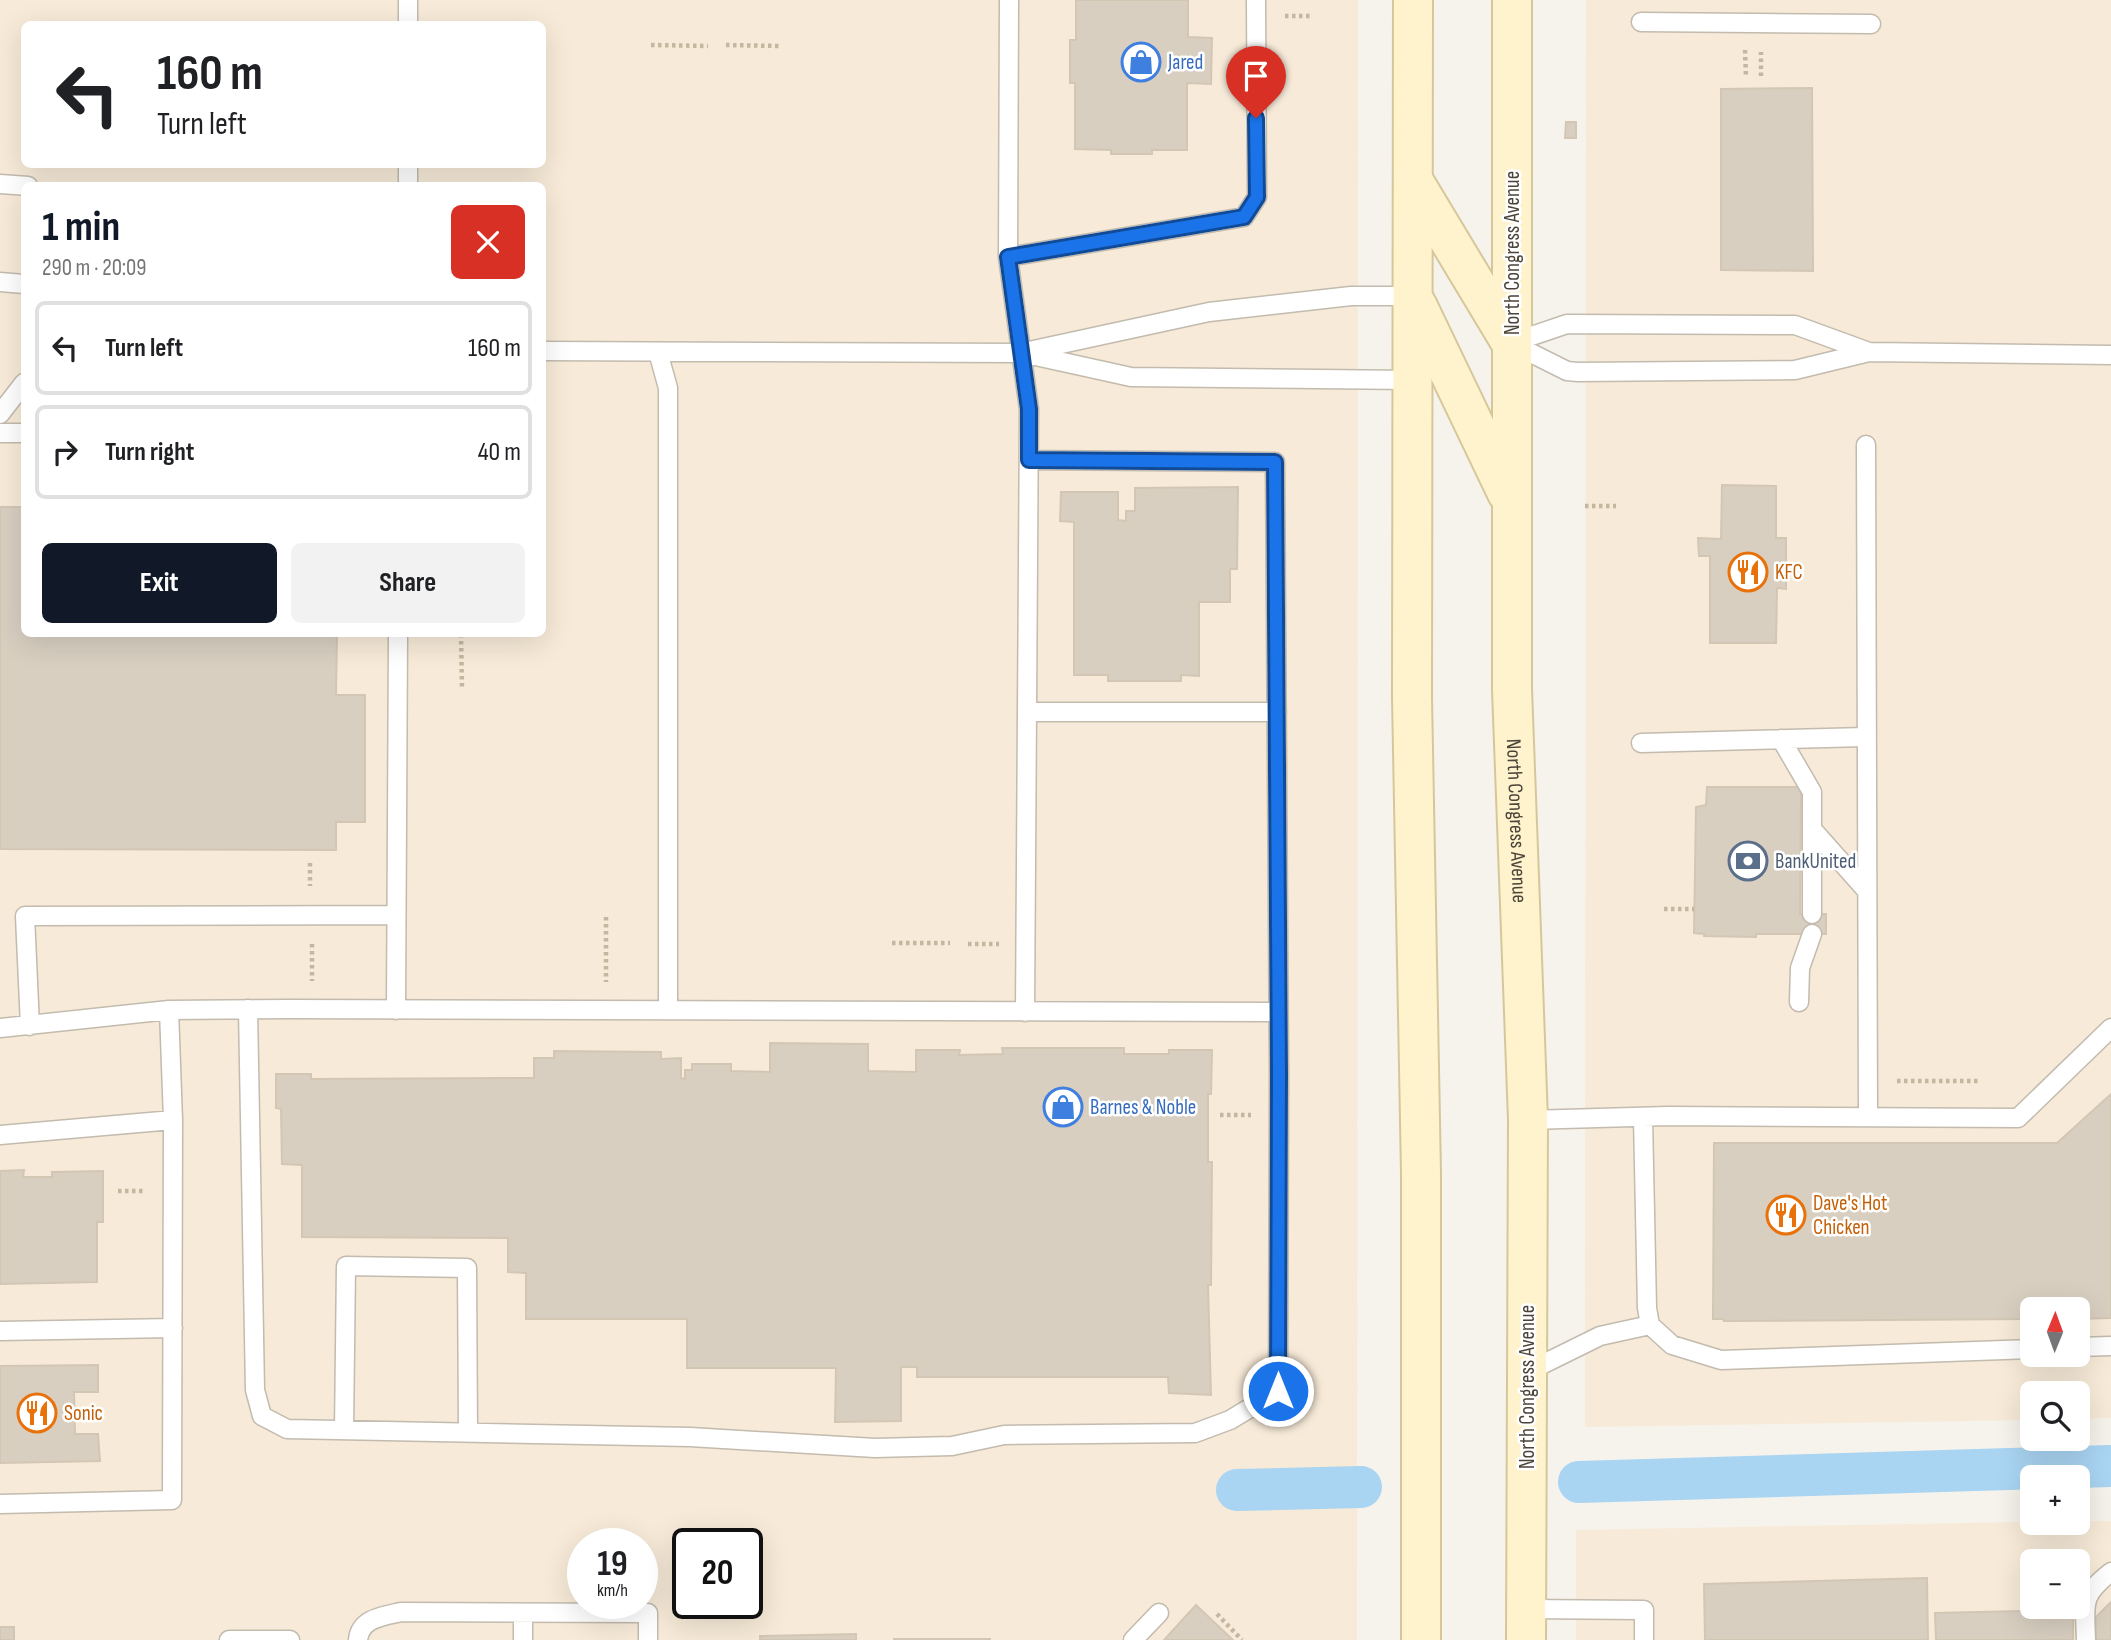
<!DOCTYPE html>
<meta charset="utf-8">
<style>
body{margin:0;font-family:"Sofia Sans Condensed",sans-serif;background:#f2f2f2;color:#202124;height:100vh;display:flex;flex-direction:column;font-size:26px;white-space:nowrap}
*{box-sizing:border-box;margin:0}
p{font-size:23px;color:#757577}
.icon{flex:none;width:38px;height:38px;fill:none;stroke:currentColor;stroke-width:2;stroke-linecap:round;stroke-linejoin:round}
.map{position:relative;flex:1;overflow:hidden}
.drawer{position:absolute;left:21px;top:182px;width:525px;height:455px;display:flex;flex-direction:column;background:#fff;border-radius:10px;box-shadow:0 7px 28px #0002}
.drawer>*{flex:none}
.banner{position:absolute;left:21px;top:21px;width:525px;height:147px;border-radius:10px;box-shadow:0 7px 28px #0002;background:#fff;color:#202124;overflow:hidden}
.needle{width:46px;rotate:1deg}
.tools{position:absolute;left:2020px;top:1297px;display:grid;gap:14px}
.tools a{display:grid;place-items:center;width:70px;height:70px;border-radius:10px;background:#fff;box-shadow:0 7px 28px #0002;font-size:35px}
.speed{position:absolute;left:567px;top:1528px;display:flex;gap:14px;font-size:35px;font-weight:700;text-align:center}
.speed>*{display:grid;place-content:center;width:91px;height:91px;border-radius:50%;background:#fff;box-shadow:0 7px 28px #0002;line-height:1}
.speed small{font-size:18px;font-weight:400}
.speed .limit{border:4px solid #111;border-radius:10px;background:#fff;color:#111}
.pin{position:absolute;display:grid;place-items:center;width:60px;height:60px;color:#fff;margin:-72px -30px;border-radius:50% 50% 50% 0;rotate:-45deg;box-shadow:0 0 7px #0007}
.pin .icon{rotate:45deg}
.me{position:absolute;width:77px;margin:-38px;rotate:0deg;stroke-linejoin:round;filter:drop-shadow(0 0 5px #0008)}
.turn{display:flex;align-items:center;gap:24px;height:147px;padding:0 21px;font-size:32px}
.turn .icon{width:91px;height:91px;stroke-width:2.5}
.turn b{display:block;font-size:49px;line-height:60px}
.round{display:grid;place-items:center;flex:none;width:74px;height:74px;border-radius:10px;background:#f2f2f2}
.summary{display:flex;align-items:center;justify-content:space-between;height:119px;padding:0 21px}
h1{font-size:42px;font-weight:700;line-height:52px;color:#111827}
.button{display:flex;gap:14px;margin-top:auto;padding:14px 21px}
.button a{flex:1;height:80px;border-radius:10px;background:#111827;color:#fff;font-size:28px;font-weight:700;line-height:80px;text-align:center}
.button a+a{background:#f2f2f2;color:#202124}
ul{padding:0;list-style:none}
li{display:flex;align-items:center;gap:21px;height:94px;margin:0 14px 10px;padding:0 7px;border:4px solid #e0e0e0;border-radius:10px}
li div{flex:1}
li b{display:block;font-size:26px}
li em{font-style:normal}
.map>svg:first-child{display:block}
.commercial{fill:#f7ead8;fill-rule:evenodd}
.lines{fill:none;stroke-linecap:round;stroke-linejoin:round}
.canal{stroke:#a9d4f2;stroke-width:42}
.building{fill:#d8cfc1;stroke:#d3c7b4;stroke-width:2}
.lane-casing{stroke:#c2bbae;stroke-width:21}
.secondary-casing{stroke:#d6c79b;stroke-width:42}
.path{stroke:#c4b79f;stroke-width:4.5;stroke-dasharray:3.5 3.5;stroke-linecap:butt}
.lane{stroke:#fff;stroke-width:18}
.secondary{stroke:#fff3cd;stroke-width:38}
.route-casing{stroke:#114b97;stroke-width:18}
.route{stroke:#1a73e8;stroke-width:12}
.labels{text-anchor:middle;stroke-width:5;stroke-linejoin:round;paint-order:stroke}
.shop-label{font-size:21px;fill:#366cbe;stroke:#fff;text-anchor:start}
.street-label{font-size:21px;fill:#4b4439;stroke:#fff}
.food-label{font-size:21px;fill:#c56008;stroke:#fff;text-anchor:start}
.service-label{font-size:21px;fill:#4e5e75;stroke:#fff;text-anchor:start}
</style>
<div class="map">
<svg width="2111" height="1640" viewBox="0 0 2111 1640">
<rect width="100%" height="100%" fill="#f6f3ec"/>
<path class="commercial" d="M0,0H1358L1357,1640H0ZM24,24H542V164H24ZM24,186H542V634H24ZM583,1544H642V1603H583ZM688,1544H747V1603H688Z
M1586,0H2111V1418L2077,1419V1393H2032V1420L1585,1427ZM2032,1309H2077V1354H2032Z
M2077,1521H2111V1640H1576V1530ZM2032,1561H2077V1606H2032Z"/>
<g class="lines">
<path class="canal" d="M1579,1482L2111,1466
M1237,1490L1361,1487"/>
</g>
<path class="building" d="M1076,0H1188V37L1212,38L1211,84L1187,83V150H1152V154H1111V150L1075,149V83H1070V40H1076Z
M1812,88L1813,271L1721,270V89Z
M1566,122H1576V138H1565Z
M1722,485L1776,486V538H1786V589L1777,588L1776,643H1710V556H1699L1698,538L1721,539Z
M1238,487L1237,569H1230V602H1199V676L1181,675V681H1108V675H1074V522L1060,521L1061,492H1118V520L1126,521V511H1135V488Z
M0,507H24V634H337L336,695H365V822H336V850L0,849Z
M1707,787H1801L1800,914H1826V934H1756V937L1704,936V934L1694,933L1696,807L1706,805Z
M770,1043L868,1044V1071L916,1072V1050H960L959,1055L1003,1054L1002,1048H1124V1054H1169V1050H1212L1211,1094H1208V1162H1212L1211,1285H1208L1211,1395L1169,1393L1168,1377H917V1367H901V1421L835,1422L836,1368H687V1319H526V1273L508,1272V1238L302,1237V1165L282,1164L281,1109L276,1108V1074H311V1079L534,1078V1058H554V1051L661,1052V1059L681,1058V1078L685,1079V1070H692V1064H731V1071L770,1072Z
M2111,1094V1318L2077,1319V1309H2032V1319L1724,1321L1723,1319H1713L1714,1143H2057Z
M24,1170L23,1177H52V1172L103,1171V1222H97V1282L0,1284V1171Z
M98,1365V1392H74L75,1434H98L100,1461L0,1463V1366Z
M1927,1578L1928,1640H1705L1704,1584Z
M2111,1602V1640H2096V1617Z
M1196,1605L1233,1640H1164Z
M2073,1610V1640H1936L1935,1613Z
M0,1627H14V1640H0Z
M856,1634V1640H760V1636Z
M894,1639H990V1640H894Z"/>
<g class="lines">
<defs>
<path id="lane" d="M408,0V24
M1009,0L1008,257L1029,409L1025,1012
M1641,22L1871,24
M0,184L28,186
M408,186V164
M1008,257L1244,217L1257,197L1256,0
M0,282L24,284
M1511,343L1567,371L1578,372L1795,370L1869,352L2111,355
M1511,343L1567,324L1795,325L1869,352
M542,351L1022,353L1131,377L1412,380
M1029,351L1209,312L1351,296H1413
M658,352L668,388V1009
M0,414L24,383
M0,433H24
M1866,445L1868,1117
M1027,712H1277
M1781,739L1812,792V914
M1641,743L1865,737
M1812,829L1867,891
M1799,1002L1800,968L1812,934
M248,1009L255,1390L262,1416L287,1429L690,1437L875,1448L952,1446L1004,1435L1195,1433L1230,1420L1278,1391L1279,1074L1275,462L1029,460
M396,1010L398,634
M30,1026L25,916L396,915
M0,1028L169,1010L289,1009L1277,1012
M1643,1118L1647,1308L1650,1325L1672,1345L1721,1360L2032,1349
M1528,1120L1668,1116L2018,1118L2111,1028
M0,1135L173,1120
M0,1331L173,1328
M2077,1347L2111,1346
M1527,1372L1600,1336L1650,1325
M344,1430L346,1266L467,1268L468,1432
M0,1504L172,1500L173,1120L169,1010
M1526,1609L1644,1610V1640
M229,1640H290
M358,1640C360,1618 384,1616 401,1612L648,1613V1640
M523,1640V1614
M1133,1640L1159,1613
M2086,1640C2085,1604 2080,1596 2111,1572"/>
<g id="secondary">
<path d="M1413,0L1412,697L1421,1173V1640"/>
<path id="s1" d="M1512,0V689L1528,1120L1526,1640"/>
<path d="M1413,180L1511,343"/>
<path d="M1417,305L1507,493"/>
</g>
</defs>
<use href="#lane" class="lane-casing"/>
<use href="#secondary" class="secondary-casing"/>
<path class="path" d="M1285,16H1313
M651,45L708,46
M726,45L780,46
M1745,50L1746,77
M1761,76V52
M1585,506H1616
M461,634L462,688
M310,863V886
M1664,909H1694
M606,917V982
M892,943H950
M312,944V981
M968,944H999
M1897,1081H1981
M1220,1115H1251
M118,1191H145
M1217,1614L1242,1640"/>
<use href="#lane" class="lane"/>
<use href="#secondary" class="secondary"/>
</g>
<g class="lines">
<defs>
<path id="route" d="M1256,118L1257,197L1244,217L1008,257L1029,409V460L1275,462L1279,1074L1278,1391"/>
</defs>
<use href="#route" class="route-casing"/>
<use href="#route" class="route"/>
</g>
<defs>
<symbol id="shop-ring" viewBox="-11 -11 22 22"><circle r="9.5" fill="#fff" stroke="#3f7fe0" stroke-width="1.5"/><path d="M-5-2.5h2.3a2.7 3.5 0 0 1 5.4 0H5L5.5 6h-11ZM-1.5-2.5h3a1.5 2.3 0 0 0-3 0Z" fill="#3f7fe0"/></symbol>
<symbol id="restaurant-ring" viewBox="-11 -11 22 22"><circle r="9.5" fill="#fff" stroke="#e8710a" stroke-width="1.5"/><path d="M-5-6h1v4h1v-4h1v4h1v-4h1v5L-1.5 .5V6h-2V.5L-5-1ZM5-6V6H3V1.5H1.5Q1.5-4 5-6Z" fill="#e8710a"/></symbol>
<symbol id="bank-ring" viewBox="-11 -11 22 22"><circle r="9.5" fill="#fff" stroke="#5c6f8a" stroke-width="1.5"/><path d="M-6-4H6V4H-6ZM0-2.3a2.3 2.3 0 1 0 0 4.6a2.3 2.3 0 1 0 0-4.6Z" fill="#5c6f8a"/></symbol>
</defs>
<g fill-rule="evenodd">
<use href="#shop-ring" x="1119" y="40" width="44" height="44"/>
<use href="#restaurant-ring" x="1726" y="550" width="44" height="44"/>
<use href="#bank-ring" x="1726" y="839" width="44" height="44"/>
<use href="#shop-ring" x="1041" y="1085" width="44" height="44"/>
<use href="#restaurant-ring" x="1764" y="1193" width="44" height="44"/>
<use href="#restaurant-ring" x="15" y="1391" width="44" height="44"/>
</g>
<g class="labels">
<g class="shop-label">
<text x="1168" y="69">Jared</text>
<text x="1090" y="1114">Barnes &amp; Noble</text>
</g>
<g class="street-label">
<text transform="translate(1512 253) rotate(-90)" y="7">North Congress Avenue</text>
<text dy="7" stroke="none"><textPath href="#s1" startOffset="821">North Congress Avenue</textPath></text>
<text transform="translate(1527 1387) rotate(-90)" y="7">North Congress Avenue</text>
</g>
<g class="food-label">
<text x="1775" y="579">KFC</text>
<text x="1813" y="1210">Dave's Hot<tspan x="1813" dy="24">Chicken</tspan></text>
<text x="64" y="1420">Sonic</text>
</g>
<g class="service-label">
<text x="1775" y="868">BankUnited</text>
</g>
</g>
</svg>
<div class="tools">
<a><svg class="needle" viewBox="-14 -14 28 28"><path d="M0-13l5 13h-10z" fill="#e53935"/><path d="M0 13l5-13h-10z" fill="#757577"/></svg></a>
<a><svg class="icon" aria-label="search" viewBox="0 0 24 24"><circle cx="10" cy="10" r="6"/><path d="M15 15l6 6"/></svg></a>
<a>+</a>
<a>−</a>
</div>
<div class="speed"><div>19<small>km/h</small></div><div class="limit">20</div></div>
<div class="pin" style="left:1256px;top:118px;background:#d93025"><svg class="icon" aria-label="arrive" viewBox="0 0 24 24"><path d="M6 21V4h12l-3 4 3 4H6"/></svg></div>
<svg class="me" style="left:1278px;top:1391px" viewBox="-20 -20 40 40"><circle r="17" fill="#1a73e8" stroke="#fff" stroke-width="3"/><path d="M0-11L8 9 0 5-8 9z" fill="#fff"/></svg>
<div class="banner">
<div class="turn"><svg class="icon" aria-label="left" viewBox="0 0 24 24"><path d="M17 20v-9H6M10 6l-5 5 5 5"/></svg><div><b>160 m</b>Turn left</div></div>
</div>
<section class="drawer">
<div class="summary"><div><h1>1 min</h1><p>290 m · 20:09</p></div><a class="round" style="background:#d93025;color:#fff"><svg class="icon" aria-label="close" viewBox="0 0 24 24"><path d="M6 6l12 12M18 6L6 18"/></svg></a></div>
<ul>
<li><svg class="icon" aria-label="left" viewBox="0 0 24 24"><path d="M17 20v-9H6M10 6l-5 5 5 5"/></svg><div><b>Turn left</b></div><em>160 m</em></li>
<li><svg class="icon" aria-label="right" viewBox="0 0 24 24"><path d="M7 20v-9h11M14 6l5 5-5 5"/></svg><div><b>Turn right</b></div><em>40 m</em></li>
</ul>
<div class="button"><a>Exit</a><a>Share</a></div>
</section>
</div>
